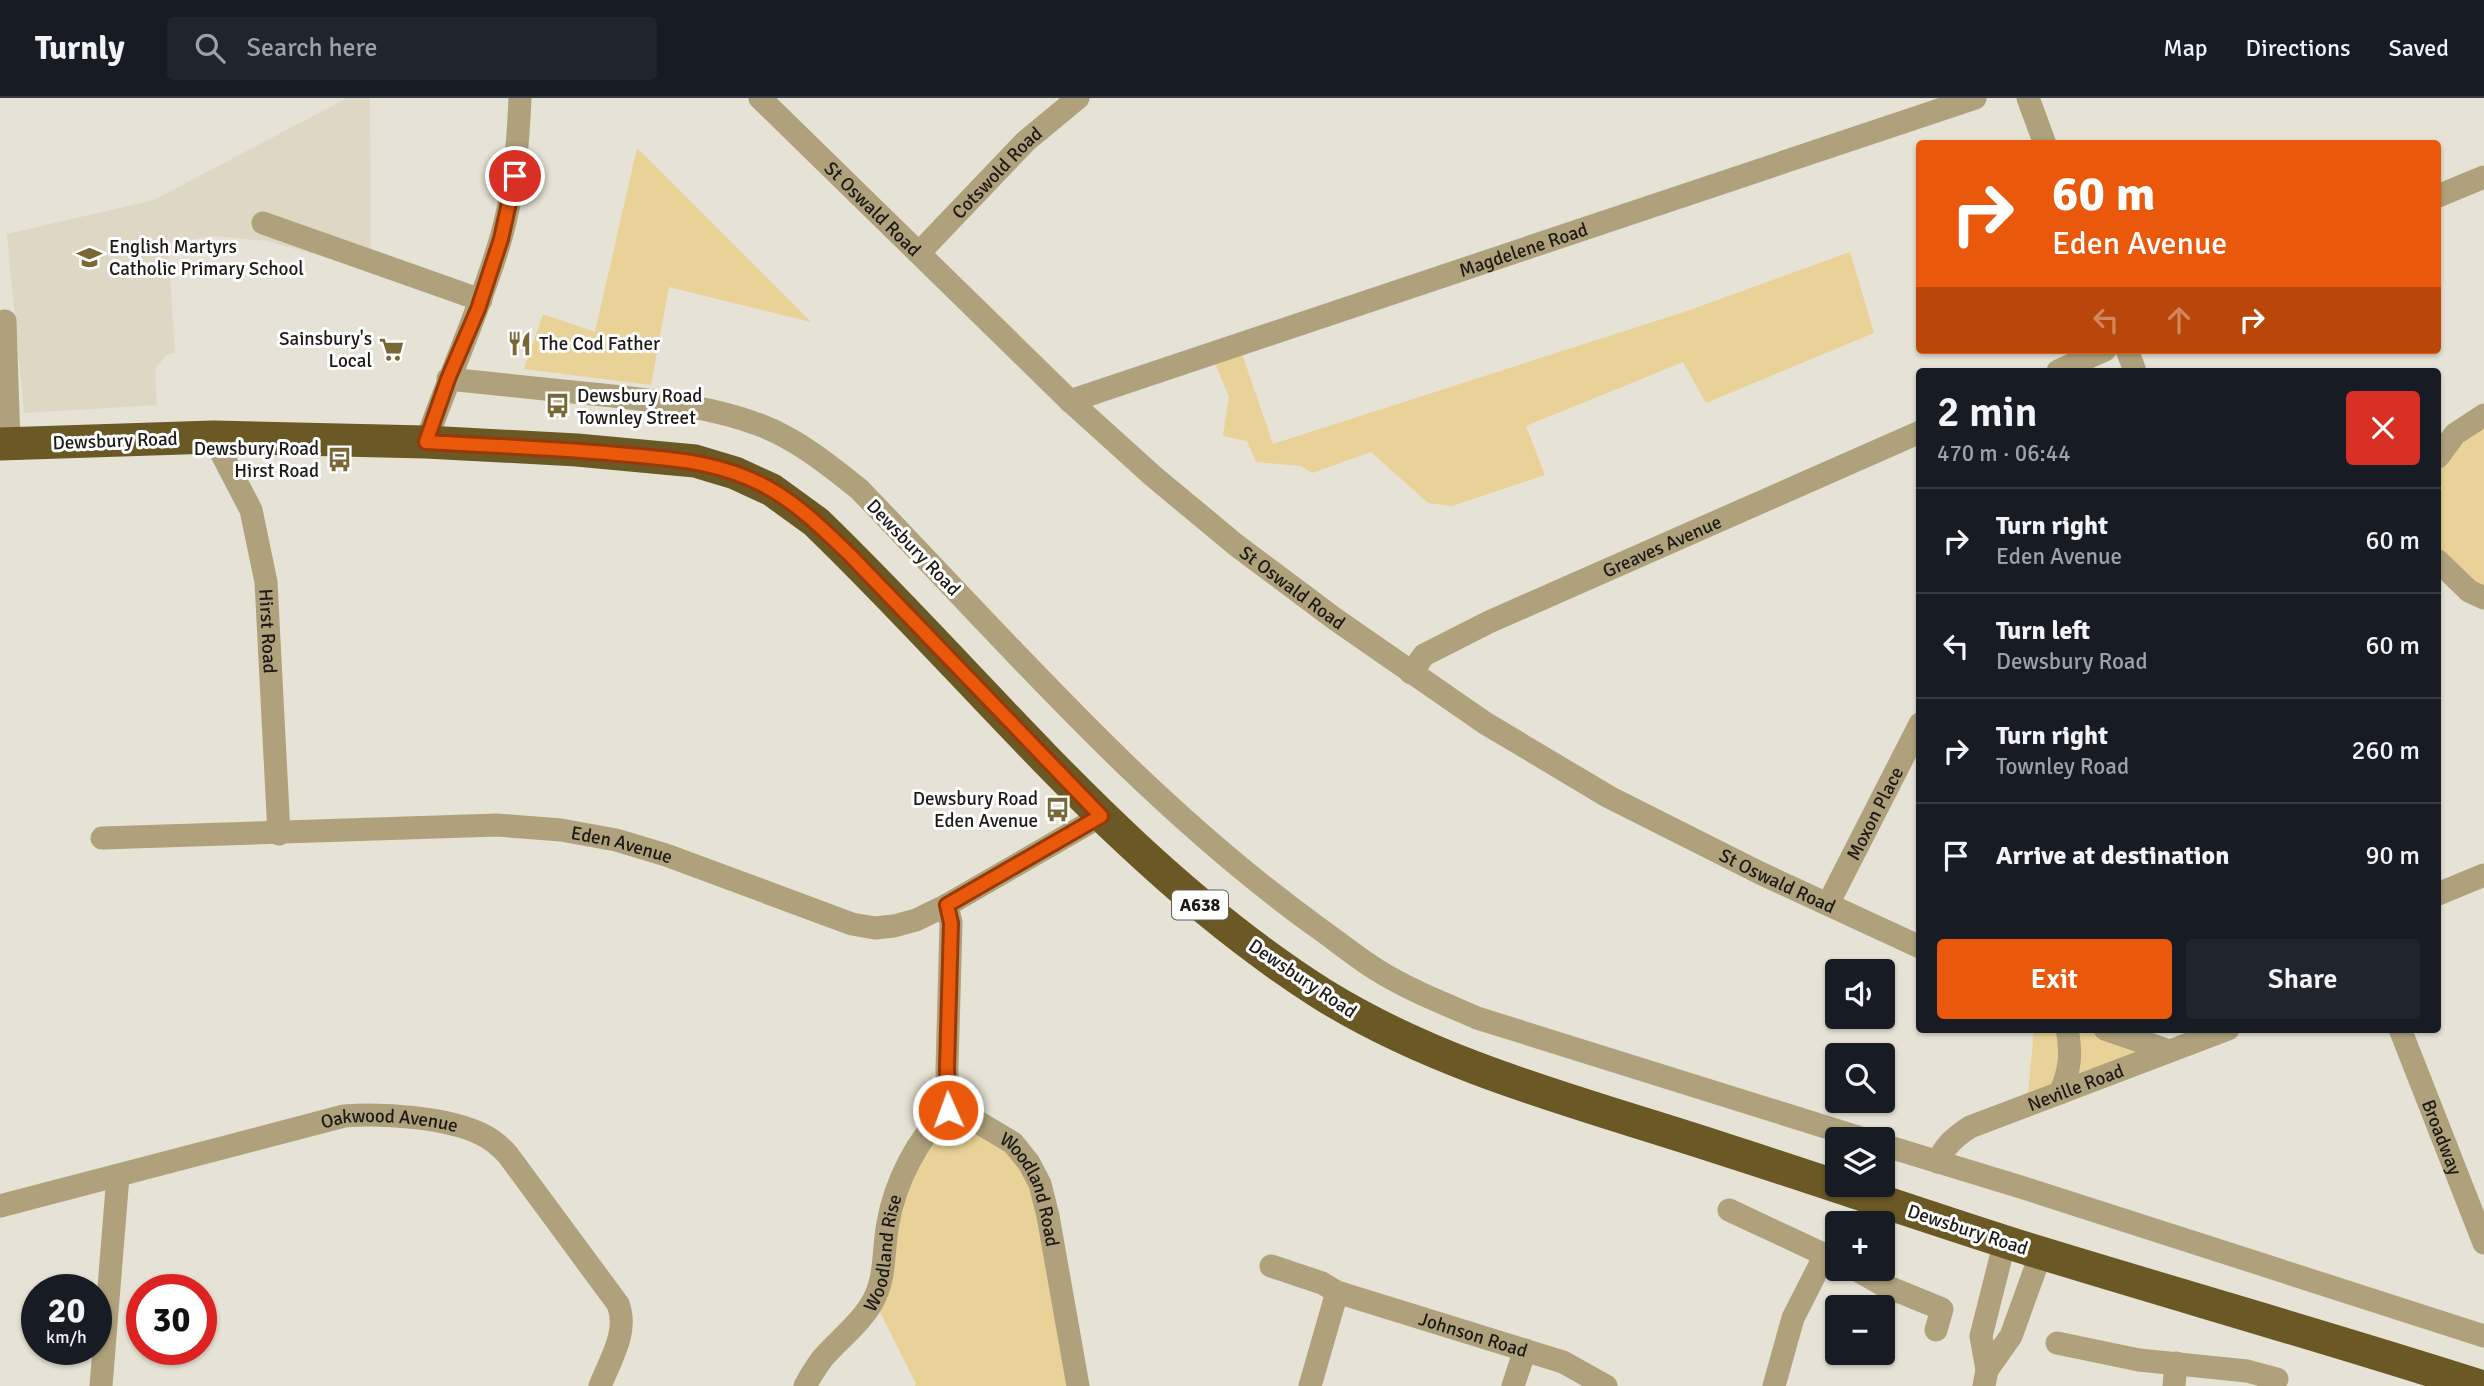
<!DOCTYPE html>
<meta charset="utf-8">
<style>
body{margin:0;font-family:Signika,sans-serif;background:#20242c;color:#f1f3f6;height:100vh;display:flex;flex-direction:column;font-size:26px;white-space:nowrap}
*{box-sizing:border-box;margin:0}
p{font-size:23px;color:#9ea1a6}
.icon{flex:none;width:38px;height:38px;fill:none;stroke:currentColor;stroke-width:2;stroke-linecap:round;stroke-linejoin:round}
.map{position:relative;flex:1;overflow:hidden}
.sheet{position:absolute;left:1916px;top:270px;width:525px;height:665px;display:flex;flex-direction:column;background:#171b24;border-radius:7px;box-shadow:0 2px 5px #0004}
.sheet>*{flex:none}
.guide{position:absolute;left:1916px;top:42px;width:525px;height:214px;border-radius:7px;box-shadow:0 2px 5px #0004;background:#ea580c;color:#fff;overflow:hidden}
.buttons{position:absolute;left:1825px;top:861px;display:grid;gap:14px}
.buttons a{display:grid;place-items:center;width:70px;height:70px;border-radius:7px;background:#171b24;box-shadow:0 2px 5px #0004;font-size:35px}
.speed{position:absolute;left:21px;top:1176px;display:flex;gap:14px;font-size:35px;font-weight:700;text-align:center}
.speed>*{display:grid;place-content:center;width:91px;height:91px;border-radius:50%;background:#171b24;box-shadow:0 2px 5px #0004;line-height:1}
.speed small{font-size:18px;font-weight:400}
.speed .limit{border:10px solid #d22;background:#fff;color:#111}
.pin{position:absolute;display:grid;place-items:center;width:60px;height:60px;color:#fff;margin:-30px;border:4px solid #fff;border-radius:50%;box-shadow:0 2px 7px #0007}
.me{position:absolute;width:77px;margin:-38px;rotate:358deg;stroke-linejoin:round;filter:drop-shadow(0 0 5px #0008)}
.turn{display:flex;align-items:center;gap:24px;height:147px;padding:0 21px;font-size:32px}
.turn .icon{width:91px;height:91px;stroke-width:2.5}
.turn b{display:block;font-size:49px;line-height:60px}
.lanes{display:flex;align-items:center;height:66px;padding:0 21px;background:#0003;justify-content:center;gap:35px;direction:ltr}
.lanes .off{opacity:.35}
.round{display:grid;place-items:center;flex:none;width:74px;height:74px;border-radius:7px;background:#20242c}
.headline{display:flex;align-items:center;justify-content:space-between;height:119px;padding:0 21px}
h1{font-size:42px;font-weight:600;line-height:52px}
.action{display:flex;gap:14px;margin-top:auto;padding:14px 21px}
.action a{flex:1;height:80px;border-radius:7px;background:#ea580c;color:#fff;font-size:28px;font-weight:600;line-height:80px;text-align:center}
.action a+a{background:#20242c;color:#f1f3f6}
ul{padding:0;list-style:none}
li{display:flex;align-items:center;gap:21px;height:105px;padding:0 21px;border-top:2px solid #363941}
li div{flex:1}
li b{display:block;font-size:26px}
li em{font-style:normal}
header{display:flex;align-items:center;gap:42px;box-sizing:border-box;height:98px;padding:0 35px;background:#171b24;border-bottom:2px solid #363941}
header strong{font-size:33px}
nav{display:flex;gap:38px;margin-inline-start:auto;font-size:24px}
.search{width:490px;height:63px;background:#20242c;display:flex;align-items:center;gap:18px;box-sizing:border-box;padding:0 24px;border-radius:7px;color:#9ea1a6;font-size:26px}
.map>svg:first-child{display:block}
.built{fill:#ded7c4}
.green{fill:#e8d297}
.lines{fill:none;stroke-linecap:round;stroke-linejoin:round}
.minor{stroke:#afa17b;stroke-width:23}
.highway{stroke:#6a5825;stroke-width:33}
.route-casing{stroke:#983908;stroke-width:18}
.route{stroke:#ea580c;stroke-width:12}
.labels{text-anchor:middle;stroke-width:6;stroke-linejoin:round;paint-order:stroke}
.shield{fill:#fff;stroke:#605f5c;stroke-width:2}
.shield-label{font-size:18px;font-weight:bold;fill:#1c1a16}
.street-label{font-size:19px;fill:#1c1a16;stroke:#fff}
.poi-label{font-size:19px;fill:#1c1a16;stroke:#fff;text-anchor:start}
</style>
<header>
<strong>Turnly</strong>
<div class="search"><svg class="icon" aria-label="search" viewBox="0 0 24 24"><circle cx="10" cy="10" r="6"/><path d="M15 15l6 6"/></svg>Search here</div>
<nav><a>Map</a><a>Directions</a><a>Saved</a></nav>
</header>
<div class="map">
<svg width="2484" height="1288" viewBox="0 0 2484 1288">
<rect width="100%" height="100%" fill="#e6e2d5"/>
<path class="built" d="M347,0H370L371,172L267,143L214,138L168,145L175,255L166,257L155,271L157,307L24,315L7,136L154,102Z"/>
<path class="green" d="M637,50L811,224L669,189L651,287L524,271L543,216L595,234Z
M1850,154L1874,235L1706,305L1683,264L1526,328L1545,377L1452,408L1428,405L1371,354L1312,375L1301,368L1256,364L1247,343L1223,338L1229,298L1211,257L1239,247L1273,346L1687,213Z
M2484,317V500L2438,463V359Z
M2034,931H2105L2169,953L2027,1008Z
M948,1012L1029,1065L1078,1288H915L916,1286L874,1202L888,1123Z"/>
<g class="lines">
<g class="minor">
<path id="s1" d="M760,0L1070,303L1153,378L1236,447L1335,521L1485,625L1609,699L1760,775L1920,849"/>
<path d="M2028,0L2045,46"/>
<path d="M2438,98L2484,79"/>
<path d="M263,125L481,202"/>
<path id="s2" d="M919,155L1026,43L1078,0"/>
<path d="M5,223L9,346"/>
<path d="M2127,252L2135,273"/>
<path d="M2058,273L2105,252"/>
<path d="M448,281C499,286 551,292 603,297C656,303 710,308 760,327C797,341 829,367 859,391C1006,543 1145,705 1317,829C1337,843 1356,859 1377,872C1409,892 1443,905 1477,920L1864,1041"/>
<path id="s3" d="M1070,303L1975,0"/>
<path id="s4" d="M213,339L251,412L266,484L279,736"/>
<path d="M426,344C449,277 480,212 500,143C514,96 518,48 520,0"/>
<path d="M2438,359L2455,336L2484,317"/>
<path d="M2438,463L2469,493L2484,500"/>
<path id="s5" d="M1411,575L1424,557L1489,524L1920,334"/>
<path id="s6" d="M102,740L497,727L561,732L616,742L666,757L852,826L875,830L894,828L916,822L947,807L1101,718"/>
<path d="M2438,796L2484,777"/>
<path id="s7" d="M1828,806L1920,626"/>
<path id="s8" d="M947,807L951,825L947,970L948,1012L966,1017L1013,1045L1029,1065L1040,1086L1048,1118L1078,1288"/>
<path d="M2105,931L2169,953"/>
<path id="s9" d="M2400,931L2484,1145"/>
<path d="M2060,995C2070,973 2072,955 2067,931"/>
<path d="M1883,1047L2024,1090L2484,1238"/>
<path id="s10" d="M1938,1064C1945,1047 1955,1039 1970,1029L2228,931"/>
<path id="s11" d="M0,1108L344,1018C383,1015 448,1019 483,1037C493,1042 501,1049 508,1057L618,1206C629,1234 610,1262 600,1288"/>
<path d="M1729,1112L1838,1163"/>
<path id="s12" d="M1271,1168L1322,1185L1337,1194L1563,1264L1606,1288"/>
<path d="M1855,1171L1883,1187L1942,1211L1936,1232"/>
<path d="M2057,1245L2139,1262L2247,1273L2277,1281"/>
<path d="M1987,1272L2011,1238L2041,1155"/>
<path d="M101,1288L118,1078"/>
<path id="s13" d="M805,1288C810,1279 816,1269 822,1261C839,1241 864,1223 875,1199C886,1176 883,1150 888,1125C895,1085 917,1040 948,1012"/>
<path d="M1310,1288L1337,1194"/>
<path d="M1513,1288L1525,1252"/>
<path d="M1774,1288L1793,1220L1825,1157"/>
<path d="M1984,1288L1987,1272L1981,1238L2005,1143"/>
<path d="M2174,1288L2176,1265"/>
</g>
<path class="highway" d="M0,346L213,339L426,344L577,352L695,363L735,375L772,392L816,424C982,584 1125,771 1322,896C1444,972 1590,1007 1726,1052C1826,1084 1927,1119 2028,1151C2178,1197 2330,1240 2480,1288"/>
</g>
<g class="lines">
<defs>
<path id="route" d="M515,78L501,141L478,211L448,281L426,344C490,348 554,350 617,356C672,361 723,363 772,392C801,409 825,433 850,457L1101,718L947,807L951,825L947,970L948,1012"/>
</defs>
<use href="#route" class="route-casing"/>
<use href="#route" class="route"/>
</g>
<defs>
<symbol id="school-bare" viewBox="-9 -9 18 18"><path d="M0-5L7-2L0 1L-7-2ZM-4 1L0 2.5L4 1V4Q0 6-4 4Z" fill="#796735" stroke="#fff" stroke-width="2.5" paint-order="stroke"/></symbol>
<symbol id="restaurant-bare" viewBox="-9 -9 18 18"><path d="M-5-6h1v4h1v-4h1v4h1v-4h1v5L-1.5 .5V6h-2V.5L-5-1ZM5-6V6H3V1.5H1.5Q1.5-4 5-6Z" fill="#796735" stroke="#fff" stroke-width="2.5" paint-order="stroke"/></symbol>
<symbol id="supermarket-bare" viewBox="-9 -9 18 18"><path d="M-6-5.5h2.5l.6 2H6L4.5 2H-2.5L-4.4-4H-6ZM-1.5 3.2a1.3 1.3 0 1 0 .1 0ZM3 3.2a1.3 1.3 0 1 0 .1 0Z" fill="#796735" stroke="#fff" stroke-width="2.5" paint-order="stroke"/></symbol>
<symbol id="bus-bare" viewBox="-9 -9 18 18"><path d="M-5-6H5V4H4V6H2V4H-2V6H-4V4H-5ZM-3.5-4V0h7V-4ZM-3.5 1.2v1.5H-2V1.2ZM2 1.2v1.5H3.5V1.2Z" fill="#796735" stroke="#fff" stroke-width="2.5" paint-order="stroke"/></symbol>
</defs>
<g fill-rule="evenodd">
<use href="#school-bare" x="72" y="142" width="35" height="35"/>
<use href="#restaurant-bare" x="502" y="228" width="35" height="35"/>
<use href="#supermarket-bare" x="374" y="234" width="35" height="35"/>
<use href="#bus-bare" x="540" y="290" width="35" height="35"/>
<use href="#bus-bare" x="322" y="344" width="35" height="35"/>
<use href="#bus-bare" x="1040" y="694" width="35" height="35"/>
</g>
<g class="labels">
<rect class="shield" x="1172" y="792.5" width="56" height="29" rx="5"/>
<g class="shield-label">
<text x="1200" y="813">A638</text>
</g>
<g class="street-label">
<text dy="7" stroke="none"><textPath href="#s2" startOffset="112">Cotswold Road</textPath></text>
<text dy="7" stroke="none"><textPath href="#s1" startOffset="158">St Oswald Road</textPath></text>
<text dy="7" stroke="none"><textPath href="#s3" startOffset="478">Magdelene Road</textPath></text>
<text transform="translate(115 342) rotate(-2)" y="7">Dewsbury Road</text>
<text dy="7" stroke="none"><textPath href="#s5" startOffset="284">Greaves Avenue</textPath></text>
<text transform="translate(914 449) rotate(46)" y="7">Dewsbury Road</text>
<text dy="7" stroke="none"><textPath href="#s1" startOffset="724">St Oswald Road</textPath></text>
<text dy="7" stroke="none"><textPath href="#s4" startOffset="205">Hirst Road</textPath></text>
<text dy="7" stroke="none"><textPath href="#s7" startOffset="102">Moxon Place</textPath></text>
<text dy="7" stroke="none"><textPath href="#s6" startOffset="522">Eden Avenue</textPath></text>
<text dy="7" stroke="none"><textPath href="#s1" startOffset="1292">St Oswald Road</textPath></text>
<text transform="translate(1303 880) rotate(34)" y="7">Dewsbury Road</text>
<text dy="7" stroke="none"><textPath href="#s10" startOffset="161">Neville Road</textPath></text>
<text dy="7" stroke="none"><textPath href="#s11" startOffset="401">Oakwood Avenue</textPath></text>
<text dy="7" stroke="none"><textPath href="#s9" startOffset="116">Broadway</textPath></text>
<text dy="7" stroke="none"><textPath href="#s8" startOffset="329">Woodland Road</textPath></text>
<text transform="translate(1968 1131) rotate(18)" y="7">Dewsbury Road</text>
<text dy="7" stroke="none"><textPath href="#s13" startOffset="159">Woodland Rise</textPath></text>
<text dy="7" stroke="none"><textPath href="#s12" startOffset="214">Johnson Road</textPath></text>
</g>
<g class="poi-label">
<text x="109" y="155">English Martyrs<tspan x="109" dy="22">Catholic Primary School</tspan></text>
<text x="372" y="247" text-anchor="end">Sainsbury's<tspan x="372" dy="22">Local</tspan></text>
<text x="539" y="252">The Cod Father</text>
<text x="577" y="304">Dewsbury Road<tspan x="577" dy="22">Townley Street</tspan></text>
<text x="319" y="357" text-anchor="end">Dewsbury Road<tspan x="319" dy="22">Hirst Road</tspan></text>
<text x="1038" y="707" text-anchor="end">Dewsbury Road<tspan x="1038" dy="22">Eden Avenue</tspan></text>
</g>
</g>
</svg>
<div class="buttons">
<a><svg class="icon" aria-label="sound" viewBox="0 0 24 24"><path d="M4 9h4l5-4v14l-5-4H4zM17 9q2 3 0 6"/></svg></a>
<a><svg class="icon" aria-label="search" viewBox="0 0 24 24"><circle cx="10" cy="10" r="6"/><path d="M15 15l6 6"/></svg></a>
<a><svg class="icon" aria-label="layers" viewBox="0 0 24 24"><path d="M12 4l9 5-9 5-9-5zM3 14l9 5 9-5"/></svg></a>
<a>+</a>
<a>−</a>
</div>
<div class="speed"><div>20<small>km/h</small></div><div class="limit">30</div></div>
<div class="pin" style="left:515px;top:78px;background:#d93025"><svg class="icon" aria-label="arrive" viewBox="0 0 24 24"><path d="M6 21V4h12l-3 4 3 4H6"/></svg></div>
<svg class="me" style="left:948px;top:1012px" viewBox="-20 -20 40 40"><circle r="17" fill="#ea580c" stroke="#fff" stroke-width="3"/><path d="M0-11L8 9 0 5-8 9z" fill="#fff"/></svg>
<div class="guide">
<div class="turn"><svg class="icon" aria-label="right" viewBox="0 0 24 24"><path d="M7 20v-9h11M14 6l5 5-5 5"/></svg><div><b>60 m</b>Eden Avenue</div></div>
<div class="lanes"><svg class="icon off" aria-label="left" viewBox="0 0 24 24"><path d="M17 20v-9H6M10 6l-5 5 5 5"/></svg><svg class="icon off" aria-label="ahead" viewBox="0 0 24 24"><path d="M12 20V5M6 11l6-6 6 6"/></svg><svg class="icon" aria-label="right" viewBox="0 0 24 24"><path d="M7 20v-9h11M14 6l5 5-5 5"/></svg></div>
</div>
<section class="sheet">
<div class="headline"><div><h1>2 min</h1><p>470 m · 06:44</p></div><a class="round" style="background:#d93025;color:#fff"><svg class="icon" aria-label="close" viewBox="0 0 24 24"><path d="M6 6l12 12M18 6L6 18"/></svg></a></div>
<ul>
<li><svg class="icon" aria-label="right" viewBox="0 0 24 24"><path d="M7 20v-9h11M14 6l5 5-5 5"/></svg><div><b>Turn right</b><p>Eden Avenue</p></div><em>60 m</em></li>
<li><svg class="icon" aria-label="left" viewBox="0 0 24 24"><path d="M17 20v-9H6M10 6l-5 5 5 5"/></svg><div><b>Turn left</b><p>Dewsbury Road</p></div><em>60 m</em></li>
<li><svg class="icon" aria-label="right" viewBox="0 0 24 24"><path d="M7 20v-9h11M14 6l5 5-5 5"/></svg><div><b>Turn right</b><p>Townley Road</p></div><em>260 m</em></li>
<li><svg class="icon" aria-label="arrive" viewBox="0 0 24 24"><path d="M6 21V4h12l-3 4 3 4H6"/></svg><div><b>Arrive at destination</b></div><em>90 m</em></li>
</ul>
<div class="action"><a>Exit</a><a>Share</a></div>
</section>
</div>
